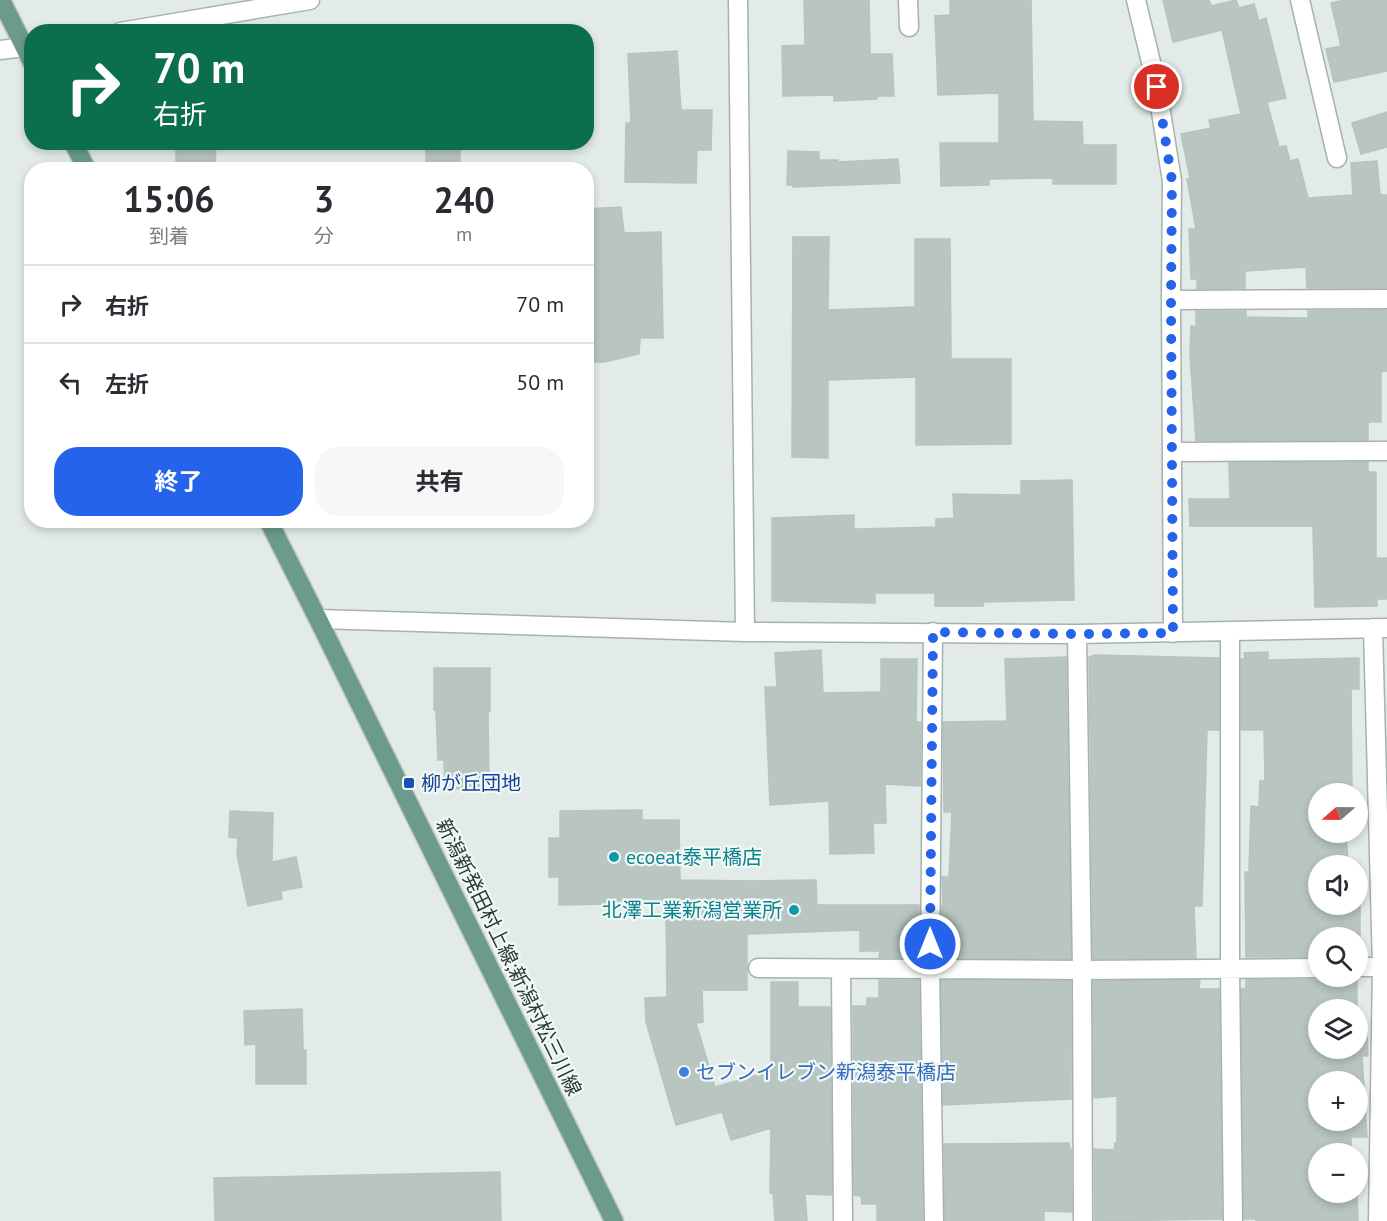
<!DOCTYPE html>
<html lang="ja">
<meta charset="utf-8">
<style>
body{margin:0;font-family:"PT Sans","Noto Sans JP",sans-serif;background:#f7f7f7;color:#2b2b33;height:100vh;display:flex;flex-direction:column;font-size:22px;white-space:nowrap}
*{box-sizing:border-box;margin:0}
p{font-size:20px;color:#7c7c81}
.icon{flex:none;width:33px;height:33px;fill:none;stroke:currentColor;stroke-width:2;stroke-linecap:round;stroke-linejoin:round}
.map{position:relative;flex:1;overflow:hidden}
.sheet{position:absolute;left:24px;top:162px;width:570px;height:366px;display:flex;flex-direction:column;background:#fff;border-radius:24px;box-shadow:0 3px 9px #0003}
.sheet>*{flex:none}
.top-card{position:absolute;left:24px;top:24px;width:570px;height:126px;border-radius:24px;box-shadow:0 3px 9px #0003;background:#0b6e4f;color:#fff;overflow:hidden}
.needle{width:39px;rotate:250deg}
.controls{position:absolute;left:1308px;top:783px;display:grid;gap:12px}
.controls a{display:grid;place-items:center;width:60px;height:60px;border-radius:50%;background:#fff;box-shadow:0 3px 9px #0003;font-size:30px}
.pin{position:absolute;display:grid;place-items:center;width:51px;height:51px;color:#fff;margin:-26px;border:3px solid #fff;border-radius:50%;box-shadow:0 2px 6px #0007}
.me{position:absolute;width:66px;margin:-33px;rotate:0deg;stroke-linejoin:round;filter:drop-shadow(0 0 4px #0008)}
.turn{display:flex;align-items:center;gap:21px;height:126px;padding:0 30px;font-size:27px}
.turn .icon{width:78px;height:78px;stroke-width:2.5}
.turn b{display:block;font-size:42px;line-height:51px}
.eta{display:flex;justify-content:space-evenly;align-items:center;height:102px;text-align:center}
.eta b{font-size:36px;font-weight:700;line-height:42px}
.action{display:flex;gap:12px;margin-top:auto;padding:12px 30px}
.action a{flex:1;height:69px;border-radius:24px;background:#2563eb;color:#fff;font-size:24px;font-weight:700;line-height:69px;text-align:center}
.action a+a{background:#f7f7f7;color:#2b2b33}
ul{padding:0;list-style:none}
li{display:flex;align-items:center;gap:18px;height:78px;padding:0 30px;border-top:2px solid #e1e1e2}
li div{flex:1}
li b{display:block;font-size:22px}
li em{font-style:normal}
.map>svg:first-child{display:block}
.building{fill:#b8c5c0;stroke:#b6c3be;stroke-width:1.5;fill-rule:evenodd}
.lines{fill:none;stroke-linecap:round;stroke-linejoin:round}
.minor-casing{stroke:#a5b2ae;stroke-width:21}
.major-casing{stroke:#c2c8c6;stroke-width:21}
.minor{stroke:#fff;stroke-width:18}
.major{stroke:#6c9b8e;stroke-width:18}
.route{stroke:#2563eb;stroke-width:10;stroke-dasharray:0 18}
.transit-dot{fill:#1a4fb4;stroke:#f2f8f5;stroke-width:2}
.culture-dot{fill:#0f9aa8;stroke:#f2f8f5;stroke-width:2}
.shop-dot{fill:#3f7fe0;stroke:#f2f8f5;stroke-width:2}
.labels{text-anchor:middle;stroke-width:4.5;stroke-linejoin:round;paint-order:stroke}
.transit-label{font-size:20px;fill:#164399;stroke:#f2f8f5;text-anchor:start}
.culture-label{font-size:20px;fill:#0d838f;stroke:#f2f8f5;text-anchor:start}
.street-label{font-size:20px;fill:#243a34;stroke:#f2f8f5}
.shop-label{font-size:20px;fill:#366cbe;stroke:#f2f8f5;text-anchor:start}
</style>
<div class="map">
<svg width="1387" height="1221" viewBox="0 0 1387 1221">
<rect width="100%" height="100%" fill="#e2ebe7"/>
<path class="building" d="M804,0H869L870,54H892L894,96H877V99L834,101V95L783,96L782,46L805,45Z
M950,0H1031L1033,121L1082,122L1083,145H1116V184H1053V178L989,179V185L941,186L940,143H999V93L938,95L935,16L950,15Z
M1163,0H1209L1211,6L1236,0L1239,8L1254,4L1259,21L1266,18L1286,98L1267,102L1279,147L1286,146L1290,161L1298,159L1308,198L1353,195L1351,163L1377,161L1380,195H1387V288H1307L1306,267L1245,271V288L1197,289V279H1191L1189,229H1196L1187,179L1190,178L1181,134L1211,128L1209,120L1241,114L1222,30L1173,42Z
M1344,0H1387V71L1334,82L1326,49L1341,46L1331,3Z
M677,51L681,110H712L711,150H697L696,183L625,182L626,123H631L628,54Z
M1387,112V147L1361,154L1352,123Z
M176,142H216L215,170H176Z
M426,142H460V170H426Z
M788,151L819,152V160H838V162L898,159L900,183L793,187V185H787Z
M621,207L624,233L661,232L663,338H640L639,354L604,362H586V209Z
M793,237H829L828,310L915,307V239H950L951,359H1011V444L916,445V377L828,380V458L792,457Z
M1387,310V371L1381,372V422H1368V440L1196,441L1190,355L1191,326L1196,327V311H1246V317L1308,318V311Z
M1368,462V472H1376V558H1387V599H1377V606L1315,607L1313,526H1190L1189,499H1230L1229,463Z
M1072,480L1074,600L983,602V606H935V593H875V603L772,601V518L854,515V529H860L936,527V519L954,518L953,494L1021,495V481Z
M821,650L823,693L881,692V659H917L916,722H921L920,786L885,784L886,823H873L874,853L830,854L829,801L770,805L765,687H777L775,653Z
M1268,652V660L1359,658V689H1351L1352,794H1318V832H1346L1348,864H1360V950H1358V956V938H1318V957H1246L1245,872H1249L1251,806L1259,807L1260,781H1265L1264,730H1241V659H1245L1244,653ZM1318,866H1358V904H1318Z
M1095,655L1219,658V730H1207L1202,906H1194L1196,958L1093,959L1089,657Z
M1066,657L1071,959L941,958L942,906H943L942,877H949L952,812H944L943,722L1007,721L1005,659Z
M434,668H490V711H488L489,788L445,789L444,760H438L436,710H434Z
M642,810V820H679L680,880L753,881L816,880L817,905H919V958L879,957L880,951H860V930L747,934V990H702L703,1022L696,1023L715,1087L771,1071V982H798V1007H830L832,1195L805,1194L807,1221H775L773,1193H770L771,1128L731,1140L722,1112L676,1125L646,1022L645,998L667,997L666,903L559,905V877H549V838H560V811Z
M230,811L273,813L272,862L296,857L302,887L281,891L282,899L248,906L237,855L238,838L229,837Z
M1325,976L1357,978V1010H1318V1048H1358V1032H1367L1368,1056H1362L1367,1137H1351V1154H1318V1192H1357L1358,1221H1256V1219H1244L1241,989H1246V980L1318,979ZM1318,1082H1358V1120H1318Z
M879,980H919L923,1221H877V1204H862L861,1196L854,1195L853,1006H867V998H879Z
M941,980L1071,981V1099L943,1105Z
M1200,980L1199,989H1219L1222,1219L1095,1221L1094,1149L1114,1150L1115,1143H1117V1096L1094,1098L1093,981Z
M302,1009L303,1050H306V1084H256V1044L245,1045L244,1011Z
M1069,1143L1070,1149H1071L1072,1212L1044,1211V1221H945L944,1144Z
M500,1172L501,1221H215L214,1178Z"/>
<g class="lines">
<defs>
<path id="minor" d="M738,0L745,632
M908,0L909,27
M1136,0L1157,87L1172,181L1171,300L1173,633
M1300,0L1337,158
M120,32L310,0
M0,50L32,46
M1171,300L1387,299
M1172,452L1387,451
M318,619L745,632L1077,634L1387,628
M1373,628L1382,967L1378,1221
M933,632L930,968L934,1221
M1230,632V969L1233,1221
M1077,634L1082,970L1083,1221
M1358,967H1387
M758,968L1082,970L1318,968
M841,969L843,1221"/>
<path id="major" d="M1,0L32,62
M73,142L87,170
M268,520L318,619L614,1221"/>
</defs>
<use href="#minor" class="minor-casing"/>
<use href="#major" class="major-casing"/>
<use href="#minor" class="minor"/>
<use href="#major" class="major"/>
</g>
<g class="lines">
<path class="route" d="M930,944L933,632L1077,634L1173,633L1171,300L1172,181L1157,87"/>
</g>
<rect class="transit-dot" x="403" y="777" width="12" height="12" rx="3"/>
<g class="culture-dot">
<circle cx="614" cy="857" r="6"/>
<circle cx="794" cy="910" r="6"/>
</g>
<circle class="shop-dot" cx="684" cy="1072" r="6"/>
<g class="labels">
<g class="transit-label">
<text x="421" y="790">柳が丘団地</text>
</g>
<g class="culture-label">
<text x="626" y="864">ecoeat泰平橋店</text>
<text x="782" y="917" text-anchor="end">北澤工業新潟営業所</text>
</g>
<g class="street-label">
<text transform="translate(509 957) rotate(64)" y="7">新潟新発田村上線;新潟村松三川線</text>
</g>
<g class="shop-label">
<text x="696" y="1079">セブンイレブン新潟泰平橋店</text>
</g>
</g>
</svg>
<div class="controls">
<a><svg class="needle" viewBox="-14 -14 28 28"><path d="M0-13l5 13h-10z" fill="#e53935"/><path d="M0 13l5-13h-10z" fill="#7c7c81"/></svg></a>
<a><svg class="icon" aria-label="sound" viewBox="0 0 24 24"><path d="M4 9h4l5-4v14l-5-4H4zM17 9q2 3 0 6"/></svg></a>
<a><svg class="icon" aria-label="search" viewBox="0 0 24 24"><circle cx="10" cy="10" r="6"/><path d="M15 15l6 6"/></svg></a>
<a><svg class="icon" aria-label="layers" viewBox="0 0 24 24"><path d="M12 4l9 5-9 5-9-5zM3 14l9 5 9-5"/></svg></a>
<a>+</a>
<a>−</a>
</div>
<div class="pin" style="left:1157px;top:87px;background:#d93025"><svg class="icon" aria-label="arrive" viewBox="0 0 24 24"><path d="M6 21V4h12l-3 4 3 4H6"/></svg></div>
<svg class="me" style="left:930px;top:944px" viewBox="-20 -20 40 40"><circle r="17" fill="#2563eb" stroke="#fff" stroke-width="3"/><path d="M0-11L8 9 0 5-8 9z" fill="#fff"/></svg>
<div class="top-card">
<div class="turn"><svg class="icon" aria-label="right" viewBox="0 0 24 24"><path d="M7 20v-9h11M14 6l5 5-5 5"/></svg><div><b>70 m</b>右折</div></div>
</div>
<section class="sheet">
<div class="eta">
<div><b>15:06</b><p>到着</p></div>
<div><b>3</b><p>分</p></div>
<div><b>240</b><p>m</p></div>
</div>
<ul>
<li><svg class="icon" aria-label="right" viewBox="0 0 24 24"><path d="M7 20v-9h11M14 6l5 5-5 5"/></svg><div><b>右折</b></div><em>70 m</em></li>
<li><svg class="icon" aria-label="left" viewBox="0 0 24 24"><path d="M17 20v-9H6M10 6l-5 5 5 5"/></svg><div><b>左折</b></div><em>50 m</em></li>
</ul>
<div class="action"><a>終了</a><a>共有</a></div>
</section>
</div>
